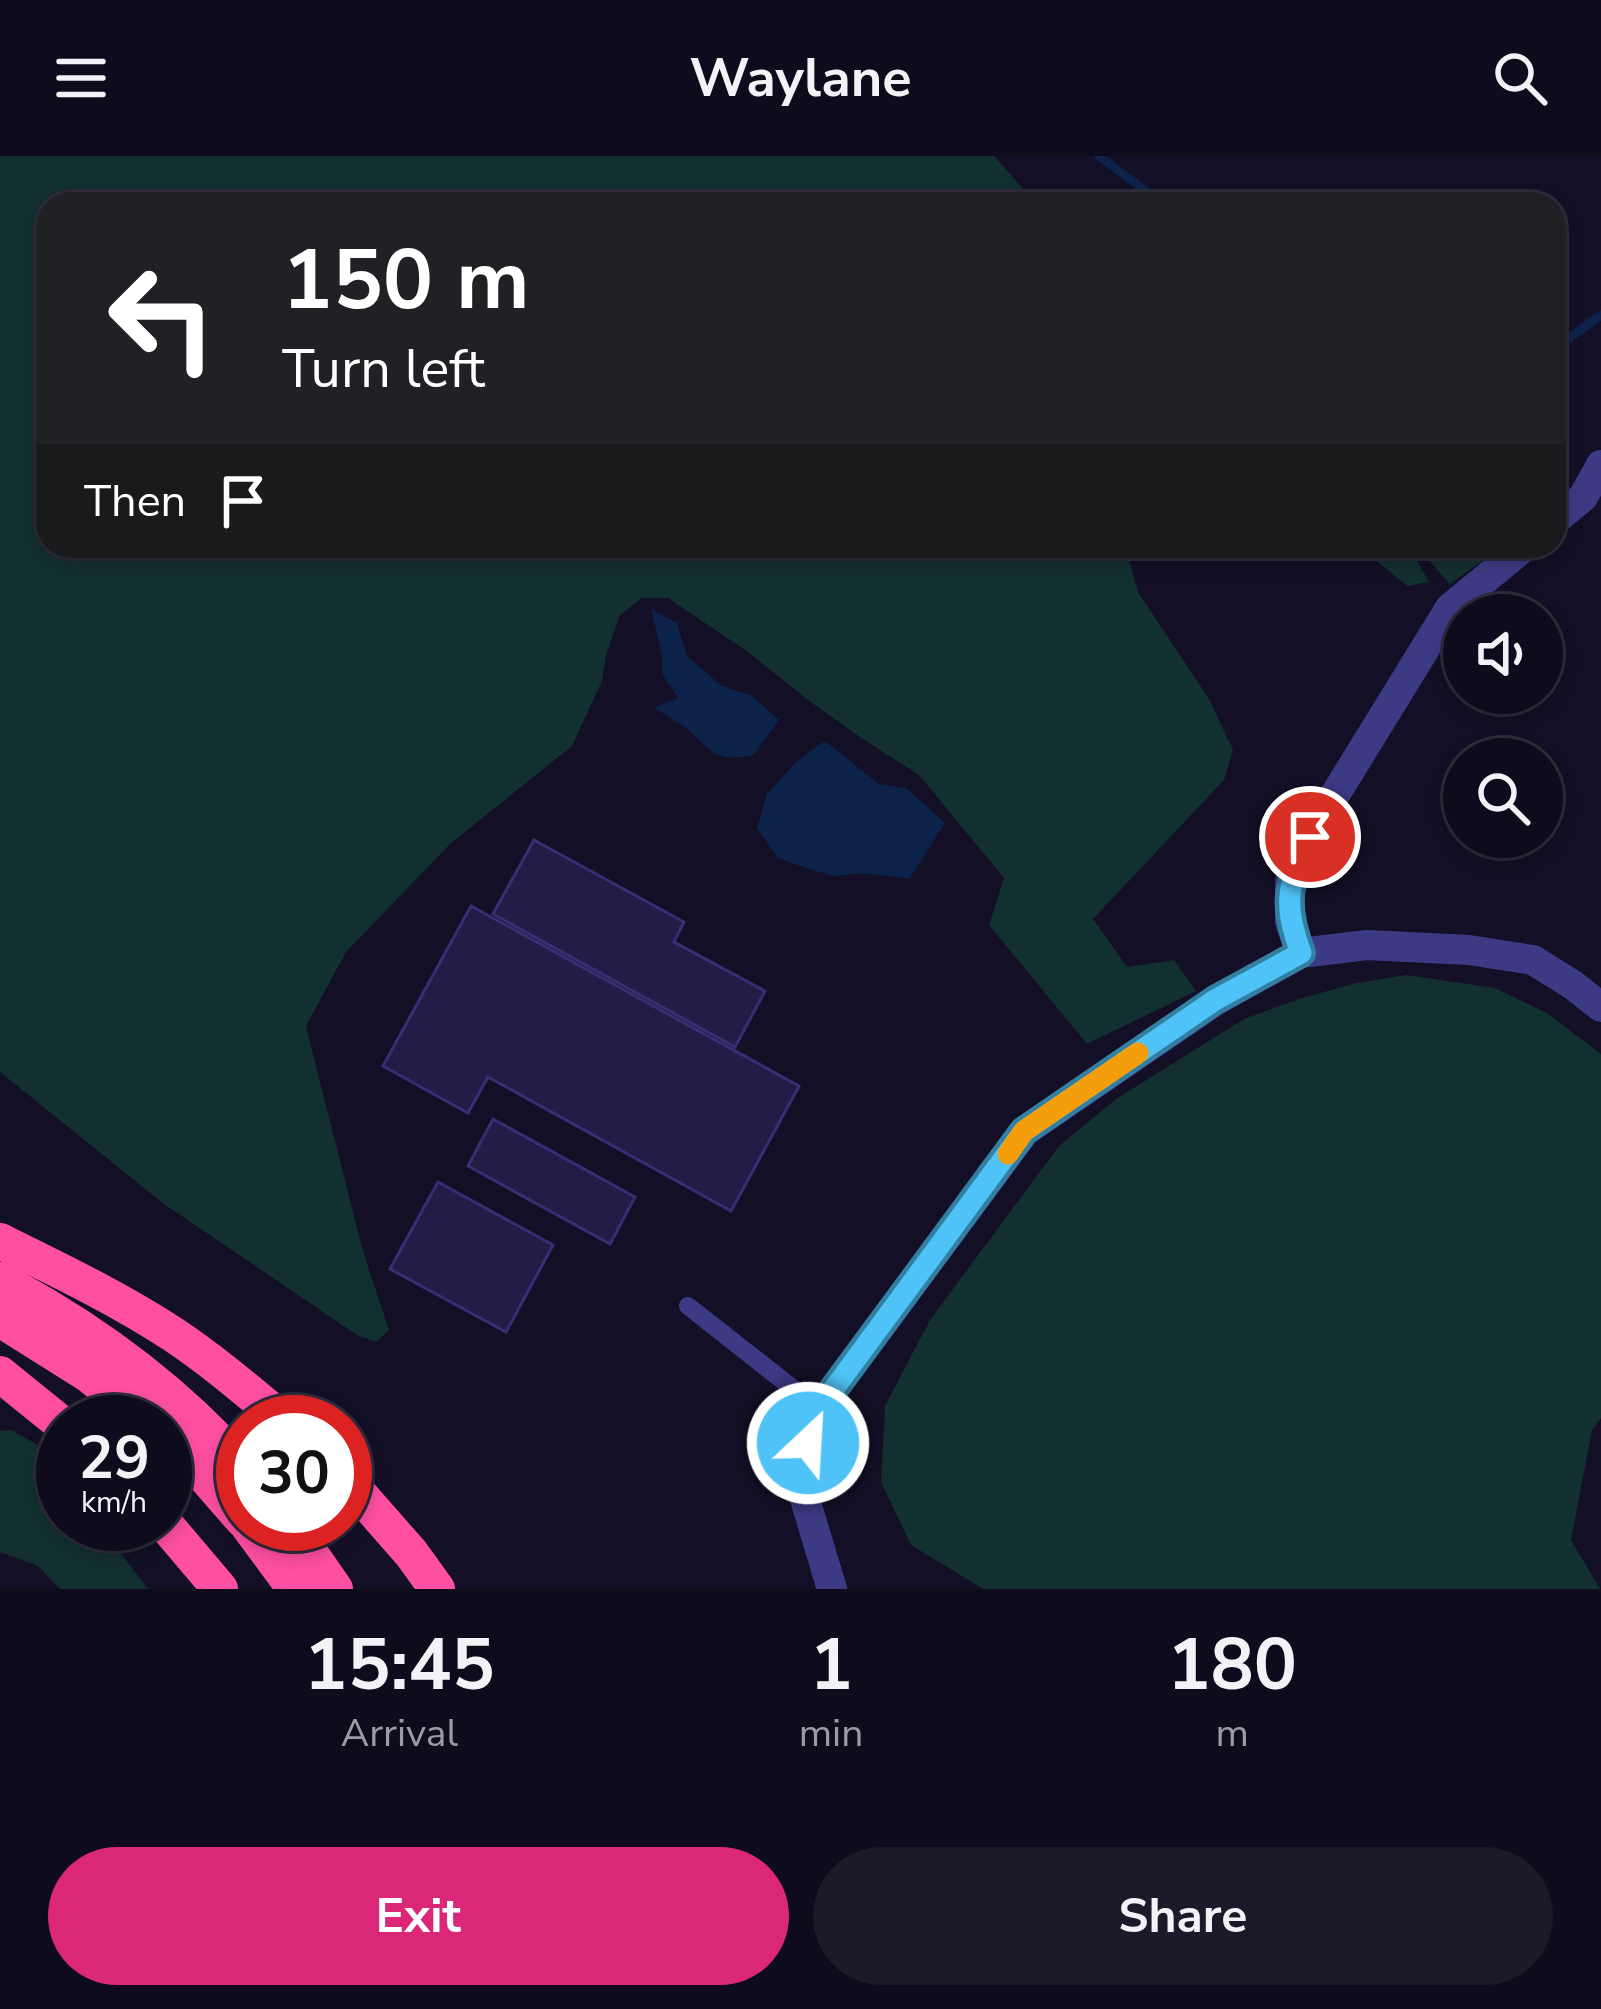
<!DOCTYPE html>
<style>
body{margin:0;font-family:"Nunito Sans",sans-serif;background:#1c1929;color:#f1f3f6;height:100vh;display:flex;flex-direction:column;font-size:45px;white-space:nowrap}
*{box-sizing:border-box;margin:0}
p{font-size:39px;color:#9b9ba3}
.icon{flex:none;width:66px;height:66px;fill:none;stroke:currentColor;stroke-width:2;stroke-linecap:round;stroke-linejoin:round}
.map{position:relative;height:1433px;overflow:hidden}
.panel{display:flex;flex-direction:column;background:#0e0b1c;flex:1}
.panel>*{flex:none}
.top-card{position:absolute;left:36px;top:36px;width:1530px;height:366px;border-radius:36px;box-shadow:0 6px 18px #0003,0 0 0 3px #2e2b3b;background:#202124;color:#fff;overflow:hidden}
.tools{position:absolute;left:1443px;top:438px;display:grid;gap:24px}
.tools a{display:grid;place-items:center;width:120px;height:120px;border-radius:50%;background:#0e0b1c;box-shadow:0 6px 18px #0003,0 0 0 3px #2e2b3b;font-size:60px}
.speed{position:absolute;left:36px;top:1239px;display:flex;gap:24px;font-size:60px;font-weight:700;text-align:center}
.speed>*{display:grid;place-content:center;width:156px;height:156px;border-radius:50%;background:#0e0b1c;box-shadow:0 6px 18px #0003,0 0 0 3px #2e2b3b;line-height:1}
.speed small{font-size:30px;font-weight:400}
.speed .limit{border:18px solid #d22;background:#fff;color:#111}
.pin{position:absolute;display:grid;place-items:center;width:102px;height:102px;color:#fff;margin:-51px;border:6px solid #fff;border-radius:50%;box-shadow:0 3px 12px #0007}
.me{position:absolute;width:132px;margin:-66px;rotate:25deg;stroke-linejoin:round;filter:drop-shadow(0 0 9px #0008)}
.turn{display:flex;align-items:center;gap:42px;height:252px;padding:0 48px;font-size:54px}
.turn .icon{width:156px;height:156px;stroke-width:2.5}
.turn b{display:block;font-size:84px;line-height:102px}
.then{display:flex;align-items:center;height:114px;padding:0 48px;background:#0003;gap:24px;font-size:45px}
.eta{display:flex;justify-content:space-evenly;align-items:center;height:204px;text-align:center}
.eta b{font-size:72px;font-weight:700;line-height:84px}
.action{display:flex;gap:24px;margin-top:auto;padding:24px 48px}
.action a{flex:1;height:138px;border-radius:72px;background:#db2777;color:#fff;font-size:48px;font-weight:700;line-height:138px;text-align:center}
.action a+a{background:#1c1929;color:#f1f3f6}
header{display:flex;justify-content:space-between;align-items:center;height:156px;padding:0 48px;background:#0e0b1c;font-size:54px;font-weight:700}
.map>svg:first-child{display:block}
.green{fill:#12302f}
.water{fill:#0c2248}
.lines{fill:none;stroke-linecap:round;stroke-linejoin:round}
.stream{stroke:#0c2248;stroke-width:9}
.building{fill:#241b47;stroke:#3b2d73;stroke-width:3}
.lane{stroke:#3d3a85;stroke-width:18}
.street{stroke:#3d3a85;stroke-width:30}
.highway{stroke:#ff4fa3;stroke-width:36}
.route-casing{stroke:#337fa1;stroke-width:30}
.route{stroke:#4fc3f7;stroke-width:21}
.slow{stroke:#f59e0b;stroke-width:21}
</style>
<header><svg class="icon" aria-label="menu" viewBox="0 0 24 24"><path d="M4 6h16M4 12h16M4 18h16"/></svg>Waylane<svg class="icon" aria-label="search" viewBox="0 0 24 24"><circle cx="10" cy="10" r="6"/><path d="M15 15l6 6"/></svg></header>
<div class="map">
<svg width="1601" height="1433" viewBox="0 0 1601 1433">
<rect width="100%" height="100%" fill="#130f26"/>
<path class="green" d="M0,0H994L1026,36L1047,48H48V390H1125L1138,436L1209,543L1233,594L1224,624L1093,763L1127,811L1174,804L1196,835L1087,888L989,769L1004,722L919,619L860,581L812,547L748,496L668,442H642L620,459L606,499L602,525L572,590L451,687L346,796L306,870L362,1092L389,1174L376,1186L357,1179L164,1048L0,916Z
M1359,390H1409L1429,426L1407,430Z
M1416,390H1503L1450,428Z
M1406,819L1495,832L1547,857L1601,898V1262L1592,1274L1571,1384L1600,1433H983L911,1389L881,1326L885,1250L930,1164L1059,990L1116,943L1244,863L1299,843L1356,827Z
M11,1274L63,1303V1368H107L122,1399L148,1433H60L38,1410L0,1396V1275Z"/>
<path class="water" d="M651,453L677,467L687,500L722,530L752,540L779,564L754,599C716,607 713,596 687,573C677,565 665,559 654,552L678,542L662,518L663,505Z
M825,585L879,628L906,632L945,667L909,723L865,717L834,720L809,713L778,702L757,672L767,638L796,606Z"/>
<g class="lines">
<path class="stream" d="M1099,0L1163,48
M1554,193L1601,159"/>
</g>
<path class="building" d="M534,684L684,766L674,786L765,835L735,891L493,758Z
M471,750L799,930L731,1055L488,921L468,957L383,910Z
M493,963L635,1041L610,1088L468,1010Z
M438,1026L553,1089L506,1176L390,1113Z"/>
<g class="lines">
<path class="lane" d="M688,1150L819,1253"/>
<path class="street" d="M1554,365L1583,341L1601,309
M1525,390L1450,452L1309,681L1290,725V766L1301,797L1367,789L1469,794L1533,804L1573,829L1601,851
M832,1433L801,1330L809,1287L819,1253L1025,975L1215,845L1301,797"/>
<path class="highway" d="M0,1085C59,1114 119,1143 174,1179C213,1205 249,1236 285,1266
M0,1124C90,1172 175,1234 243,1311
M0,1163L89,1219L147,1266
M0,1218L63,1269
M165,1281L201,1316L243,1364
M345,1322L411,1397L437,1433
M165,1368L220,1433
M247,1368L295,1433
M290,1368L335,1433"/>
</g>
<g class="lines">
<defs>
<path id="route" d="M808,1287L819,1253L1024,975L1215,844L1301,797C1282,746 1288,729 1310,681"/>
</defs>
<use href="#route" class="route-casing"/>
<use href="#route" class="route"/>
<path class="slow" d="M1008,998L1024,975L1138,897"/>
</g>
</svg>
<div class="tools">
<a><svg class="icon" aria-label="sound" viewBox="0 0 24 24"><path d="M4 9h4l5-4v14l-5-4H4zM17 9q2 3 0 6"/></svg></a>
<a><svg class="icon" aria-label="search" viewBox="0 0 24 24"><circle cx="10" cy="10" r="6"/><path d="M15 15l6 6"/></svg></a>
</div>
<div class="speed"><div>29<small>km/h</small></div><div class="limit">30</div></div>
<div class="pin" style="left:1310px;top:681px;background:#d93025"><svg class="icon" aria-label="arrive" viewBox="0 0 24 24"><path d="M6 21V4h12l-3 4 3 4H6"/></svg></div>
<svg class="me" style="left:808px;top:1287px" viewBox="-20 -20 40 40"><circle r="17" fill="#4fc3f7" stroke="#fff" stroke-width="3"/><path d="M0-11L8 9 0 5-8 9z" fill="#fff"/></svg>
<div class="top-card">
<div class="turn"><svg class="icon" aria-label="left" viewBox="0 0 24 24"><path d="M17 20v-9H6M10 6l-5 5 5 5"/></svg><div><b>150 m</b>Turn left</div></div>
<div class="then">Then<svg class="icon" aria-label="arrive" viewBox="0 0 24 24"><path d="M6 21V4h12l-3 4 3 4H6"/></svg></div>
</div>
</div>
<section class="panel">
<div class="eta">
<div><b>15:45</b><p>Arrival</p></div>
<div><b>1</b><p>min</p></div>
<div><b>180</b><p>m</p></div>
</div>
<div class="action"><a>Exit</a><a>Share</a></div>
</section>
